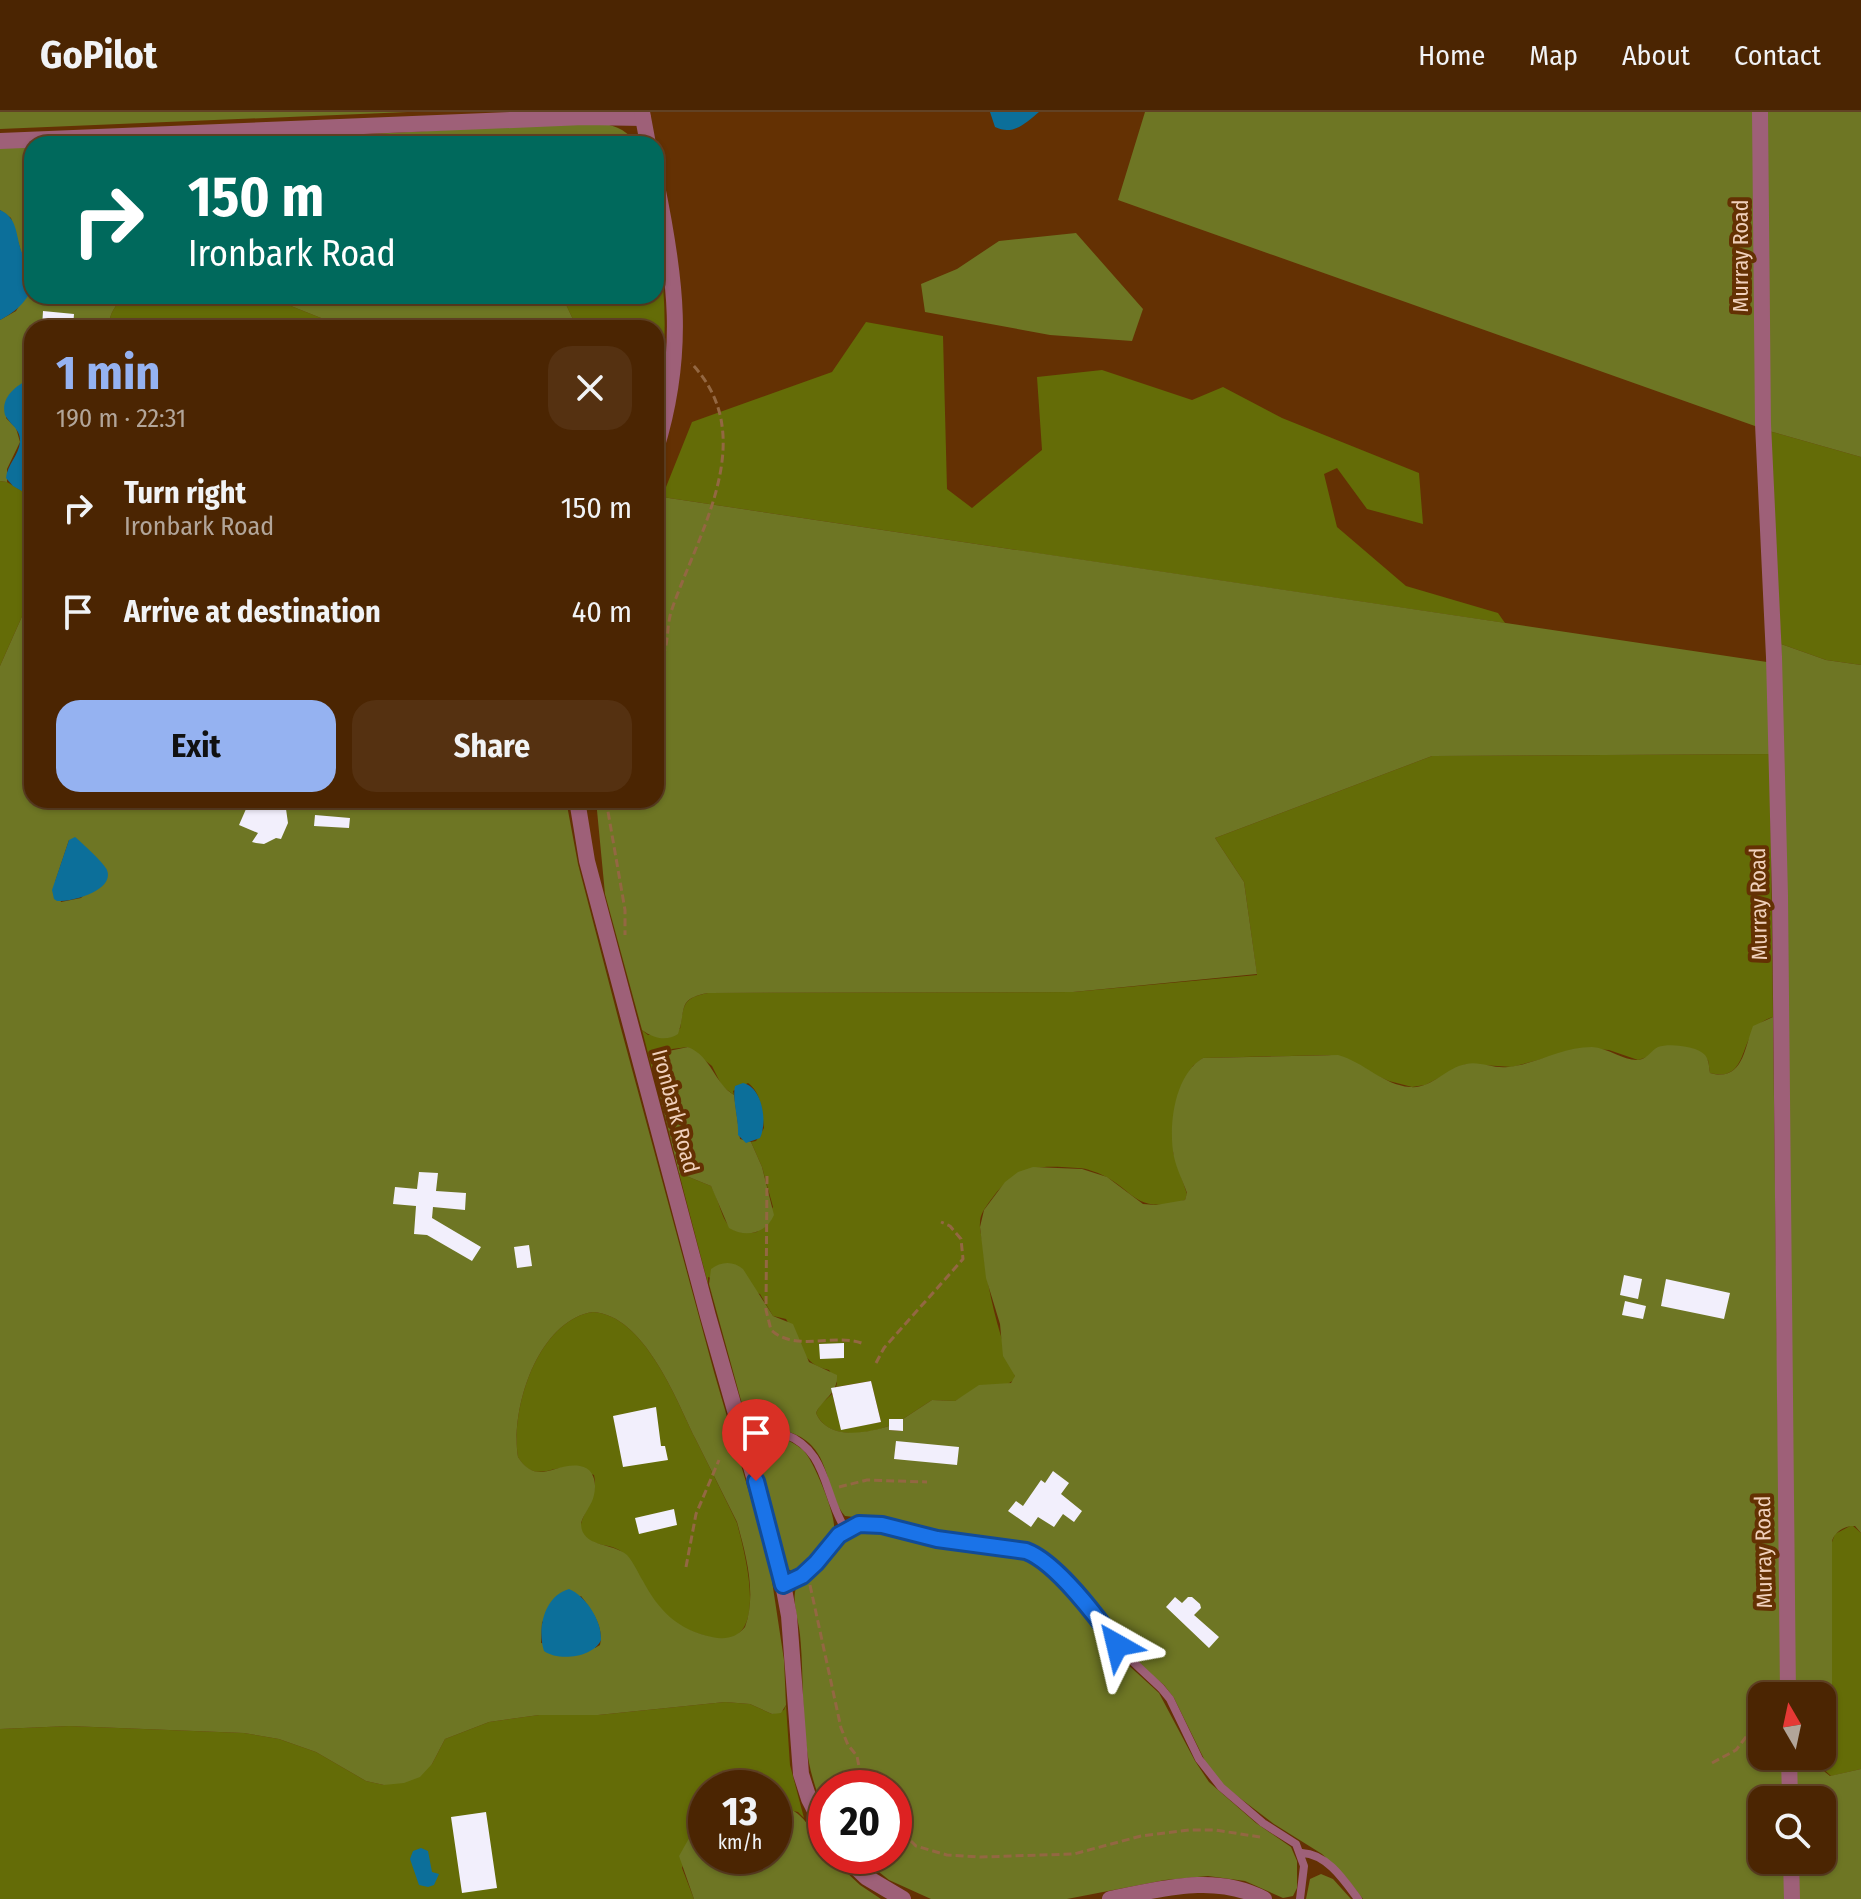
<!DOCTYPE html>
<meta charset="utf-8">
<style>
body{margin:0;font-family:"Fira Sans Condensed",sans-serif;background:#553111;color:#f1f3f6;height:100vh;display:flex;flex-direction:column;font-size:30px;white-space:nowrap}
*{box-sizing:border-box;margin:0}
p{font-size:26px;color:#b2a599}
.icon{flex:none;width:44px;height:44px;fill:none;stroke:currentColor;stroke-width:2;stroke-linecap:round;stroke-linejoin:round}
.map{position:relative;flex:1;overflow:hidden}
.details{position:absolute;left:24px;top:208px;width:640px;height:488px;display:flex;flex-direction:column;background:#4b2502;border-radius:24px;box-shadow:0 2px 6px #0004,0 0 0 2px #624224}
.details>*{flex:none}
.guide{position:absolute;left:24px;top:24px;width:640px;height:168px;border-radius:24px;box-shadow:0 2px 6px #0004,0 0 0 2px #624224;background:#00695c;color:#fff;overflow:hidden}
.needle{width:52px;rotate:351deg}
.buttons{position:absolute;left:1748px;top:1570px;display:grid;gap:16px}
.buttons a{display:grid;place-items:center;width:88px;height:88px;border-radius:16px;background:#4b2502;box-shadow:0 2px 6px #0004,0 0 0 2px #624224;font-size:40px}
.speed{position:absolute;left:688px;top:1658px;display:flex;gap:16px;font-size:40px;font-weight:700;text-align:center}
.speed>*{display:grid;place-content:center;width:104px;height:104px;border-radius:50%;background:#4b2502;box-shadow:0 2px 6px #0004,0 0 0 2px #624224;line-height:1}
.speed small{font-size:20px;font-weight:400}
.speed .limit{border:12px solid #d22;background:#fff;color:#111}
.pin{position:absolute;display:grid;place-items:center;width:68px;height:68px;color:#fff;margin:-82px -34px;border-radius:50% 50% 50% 0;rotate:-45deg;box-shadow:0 0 8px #0007}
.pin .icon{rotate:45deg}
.me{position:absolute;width:88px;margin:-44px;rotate:323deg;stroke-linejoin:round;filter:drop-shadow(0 0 6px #0008)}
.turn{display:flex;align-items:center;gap:28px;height:168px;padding:0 32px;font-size:36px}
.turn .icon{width:104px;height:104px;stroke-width:2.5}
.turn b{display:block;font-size:56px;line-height:68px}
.round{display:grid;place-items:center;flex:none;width:84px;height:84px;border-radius:24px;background:#553111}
.headline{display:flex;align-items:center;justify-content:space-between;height:136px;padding:0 32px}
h1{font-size:48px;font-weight:700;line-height:60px;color:#95b2f1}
.button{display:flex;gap:16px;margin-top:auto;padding:16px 32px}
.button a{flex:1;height:92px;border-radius:24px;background:#95b2f1;color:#111;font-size:32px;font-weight:700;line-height:92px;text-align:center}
.button a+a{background:#553111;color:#f1f3f6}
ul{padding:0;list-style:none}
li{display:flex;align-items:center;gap:24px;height:104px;padding:0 32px}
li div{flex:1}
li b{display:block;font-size:30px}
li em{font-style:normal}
header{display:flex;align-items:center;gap:48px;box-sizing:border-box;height:112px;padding:0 40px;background:#4b2502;border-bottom:2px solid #624224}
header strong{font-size:38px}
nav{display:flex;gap:44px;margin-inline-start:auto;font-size:28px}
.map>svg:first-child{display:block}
.green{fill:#646c07}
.forest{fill:#6e7624;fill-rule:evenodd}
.water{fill:#0c6f9a}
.building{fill:#f2effc}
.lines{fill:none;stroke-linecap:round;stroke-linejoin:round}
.path{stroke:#936742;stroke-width:3;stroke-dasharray:8 4;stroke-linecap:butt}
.service{stroke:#9e6078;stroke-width:8}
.minor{stroke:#9e6078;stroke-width:16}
.tertiary{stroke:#9e6078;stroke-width:16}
.route-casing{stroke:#114b97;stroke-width:20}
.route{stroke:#1a73e8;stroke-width:14}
.labels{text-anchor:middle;stroke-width:8;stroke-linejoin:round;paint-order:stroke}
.street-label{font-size:22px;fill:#f0d0bc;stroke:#643103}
</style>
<header>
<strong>GoPilot</strong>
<nav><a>Home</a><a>Map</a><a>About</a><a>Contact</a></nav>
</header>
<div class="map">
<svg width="1861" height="1787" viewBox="0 0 1861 1787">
<rect width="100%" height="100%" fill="#643103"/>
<path class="green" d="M659,138C667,193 667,246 656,301V216H577L562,184H656V140Z
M129,184H150L201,193L291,194L346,216H108C110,201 115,190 129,184Z
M866,210L943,224L947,377L972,396L1042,338L1037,265L1102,258L1192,288L1223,275L1282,306L1419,361L1423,412L1367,397L1337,356L1324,362L1337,415L1406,474L1498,501L1505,511L662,385L692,310L832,260Z
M1769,319L1861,345V553L1826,548L1781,532Z
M0,369L7,370L32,385V482L0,554Z
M1770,642L1773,905C1734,916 1754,972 1710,961L1708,948L1678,934H1663L1647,945L1638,948L1609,938L1583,936L1512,955L1466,952L1425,973L1412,975L1389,969L1329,943L1203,946L1193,954L1183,970L1173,1040L1187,1082L1185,1088C1130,1105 1134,1072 1092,1059C1083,1055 1072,1056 1062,1055C1027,1053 1010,1061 990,1089C985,1096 980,1102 980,1111C979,1119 983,1127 983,1135C987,1178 999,1224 1015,1264L1014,1268L1006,1273H984L955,1289L932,1288L903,1307H890L889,1314C867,1322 828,1329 816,1301L820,1293L832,1282L842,1317L881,1310L871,1269L836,1275L837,1271L829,1258C802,1253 799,1230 786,1207L773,1204L760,1182L708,1165V1172L679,1061L711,1074C725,1099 720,1126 757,1120L773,1095L762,1055L751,1030L756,1029L764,1016C762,1001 762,981 748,971L733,979L734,983L722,974L712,954L688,935L672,937L652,951V957L642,918L648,923L680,917C684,893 682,886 708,881L1073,880L1257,863L1244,770L1215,726L1432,644Z
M593,1200C644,1203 676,1287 695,1326C709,1354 723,1382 737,1411C745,1442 773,1542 709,1525C693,1520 677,1515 665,1503C648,1485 640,1460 624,1442C614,1430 589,1436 582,1421C575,1406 600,1389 594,1363C587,1361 577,1355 569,1355C547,1356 533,1370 518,1345C510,1297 538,1208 593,1200Z
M1852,1413L1861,1421V1657L1831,1664L1820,1654L1832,1596V1430L1835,1422Z
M725,1590L750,1592L772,1602L784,1598L786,1593L790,1653L804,1706L798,1700L774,1695V1676H706V1712L692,1721L682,1756L694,1787H0V1617L69,1614L244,1621L279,1627L316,1640L366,1669L384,1673L432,1652L445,1627L489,1610L539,1603H598Z"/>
<path class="forest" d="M0,0H408L0,17Z
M1145,0H1861V345L1769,319L1118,88Z
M593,10C612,13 625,15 636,32H89L316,25Z
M32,35V160L22,143L11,106L0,98V36Z
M1076,121L1143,197L1132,229L1050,223L925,200L921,172L957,157L999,129Z
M32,172V184H129C115,190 110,201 108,216H32V267L28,268L6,306L16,316L20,330L7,357V370L0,369V208L16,199Z
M150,184H562L577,216H346L291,194L187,192Z
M662,385L1767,550L1770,642L1432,644L1215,726L1244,770L1257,862L1073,880L708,881C676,887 687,897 678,922C666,930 653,926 642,918L605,782L596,688H656V401Z
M32,482V688H566L578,752L620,913L714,1260L769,1449L784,1548L786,1593L781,1601L772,1602L750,1592L725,1590L598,1603H539L489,1610L445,1627L432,1652L420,1665L404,1671L384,1673L366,1669L316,1640L279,1627L244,1621L69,1614L0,1617V554ZM69,728L89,739L107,759L81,786L61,790L55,770ZM593,1200C644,1203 676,1287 695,1326C709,1354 723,1382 737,1410C746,1443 757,1482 745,1515C736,1526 725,1528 712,1525C678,1518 659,1499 643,1469C638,1461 634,1451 627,1443C612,1430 581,1436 581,1411C584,1401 592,1393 594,1383C597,1371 594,1356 580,1354C555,1350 537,1375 518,1345C510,1297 538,1208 593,1200ZM581,1484C592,1499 604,1514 600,1533L595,1536L541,1531L542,1510Z
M1781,532L1826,548L1861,553V1421L1855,1414C1845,1413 1833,1421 1832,1430V1596L1822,1643V1584H1795L1787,790Z
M1773,905L1781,1584H1762V1644H1782L1783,1688H1762V1748H1784L1785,1787H1363L1346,1765L1322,1742L1274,1712L1224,1674L1207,1653L1174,1586L1164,1573L1136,1550L1086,1486L1042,1442L938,1423L881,1408L845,1404C828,1384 830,1353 812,1334C792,1312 757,1320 742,1292L709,1172L711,1157C721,1149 734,1149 743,1157L773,1204L793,1212L809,1250L837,1263C838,1282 822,1287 816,1301C828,1329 867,1321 889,1314V1318L903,1319V1307L932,1288L955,1289L979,1273L1011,1271L1015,1264L1003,1244L1000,1212L986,1166L980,1115L984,1098L1005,1070L1018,1060L1033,1055L1082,1057L1107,1065L1143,1092L1156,1093L1185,1088L1187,1081C1183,1069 1177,1058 1174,1045C1168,1015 1174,963 1203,946L1338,943C1364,950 1383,973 1410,975C1432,977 1445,956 1466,952C1480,949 1494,957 1508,955C1537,952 1562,935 1592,935C1608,936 1625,949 1638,948C1648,947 1651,938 1658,935C1669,931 1697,934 1705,943C1709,948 1709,955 1710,961C1743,970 1744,937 1753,914Z
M688,935C712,945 714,971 734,983L740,1027L751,1030L762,1055L774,1103C766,1122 745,1126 729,1116L711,1074L679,1061L652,951L659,941Z
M762,1320C777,1323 791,1328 803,1338C813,1347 834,1399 834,1413C835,1431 810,1454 795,1461L788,1457L756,1341V1324Z
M859,1415L881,1417L936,1432L1026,1443L1037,1448L1094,1510L1125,1550L1159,1581L1195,1649L1209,1670L1256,1711L1291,1735L1297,1749V1776L1293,1784L1283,1786L1245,1769L1208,1764L1165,1768L1067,1787H931L889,1768L859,1744H894V1676H826V1700C797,1645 806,1583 800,1523C799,1510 793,1494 795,1480C796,1472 804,1468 811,1463C824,1452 831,1437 843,1425C848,1421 853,1418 859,1415Z
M1797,1644H1822L1820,1656L1830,1664L1861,1657V1787H1799V1748H1822V1688H1797Z
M774,1695C804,1693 810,1720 826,1740V1744H829L860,1773L881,1787H694L679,1744L692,1721L706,1712V1744H774Z
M1321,1762L1333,1767L1351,1787H1306L1310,1767Z"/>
<path class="water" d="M990,0H1039C1026,11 1013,24 995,15Z
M0,98C16,105 16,120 20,135C22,144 28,150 31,158C39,180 18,199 0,208Z
M32,267V385L13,374L6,366C7,353 19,343 20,330C21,317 10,313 5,303C0,285 18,271 32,267Z
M75,725C81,730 104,751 107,758C115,779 70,790 57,789L54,787L52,778L69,728Z
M743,971C762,975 768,1009 760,1026L746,1031L738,1023C739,1007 732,988 735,974Z
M569,1477C586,1484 602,1509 601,1528C594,1545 559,1550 544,1539C537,1517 544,1484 569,1477Z
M421,1736L428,1739L432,1760L439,1762L434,1773L428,1775L419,1773L410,1747L413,1739Z"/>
<path class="building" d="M43,199L74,202L73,216H42Z
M252,688L286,697L288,711L281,727L276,726L264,732L256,731L252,730L258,721L239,713L246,697L249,698Z
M315,703L350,706L349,716L314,714Z
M419,1060L438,1061L436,1079L466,1081L465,1098L433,1095L432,1106L481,1135L472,1149L427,1123L414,1122L416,1094L393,1092L395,1075L417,1077Z
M529,1133L532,1154L517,1156L514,1135Z
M1624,1163L1642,1167L1638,1187L1620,1183Z
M1666,1167L1730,1181L1724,1207L1661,1194Z
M1625,1189L1646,1194L1643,1207L1622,1203Z
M844,1231V1246L820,1247L819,1232Z
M871,1269L881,1310L841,1318L831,1276Z
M656,1295L661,1334H665L668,1348L623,1355L613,1304Z
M889,1307H903V1319L889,1318Z
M896,1329L959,1335L957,1353L894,1347Z
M1053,1359L1069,1371L1061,1382L1082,1399L1074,1410L1063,1402L1054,1415L1038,1405L1031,1415L1008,1399L1016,1389L1023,1394L1041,1368L1045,1371Z
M674,1397L677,1413L639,1422L635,1406Z
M1175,1485L1182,1491L1188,1485H1192L1200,1492L1201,1496L1194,1503L1219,1525L1209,1536L1166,1495Z
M486,1700L497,1776L462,1781L451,1705Z"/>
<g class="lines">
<path class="path" d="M656,555C671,538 665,516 672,497C699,419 761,324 691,251
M606,688L625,798V823
M767,1064L766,1198L771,1218C796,1241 836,1220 864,1232
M876,1251L884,1236L963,1147L961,1127L950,1114L941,1110
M839,1375L867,1368L927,1370
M686,1455L696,1402L719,1348
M810,1473L841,1616L848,1633L857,1644L863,1676
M1712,1651L1736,1638L1762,1604
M894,1712L916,1734L947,1743L980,1745L1074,1742L1141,1724L1189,1718H1215L1260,1725"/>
<path class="service" d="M741,1319C757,1316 770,1317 784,1322C829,1338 823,1384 846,1418
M784,1472L808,1459L839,1423L859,1412L882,1413L937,1427L1026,1439L1045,1450L1086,1492L1130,1547L1161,1576L1170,1587L1199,1647L1221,1675L1263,1711L1296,1732L1304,1754L1300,1787
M1302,1741C1327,1742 1344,1768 1358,1787"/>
<path class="minor" d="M1760,0L1763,312L1774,545L1780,784L1788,1584
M0,29L584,5L643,6
M1789,1644L1790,1688
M1791,1748L1792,1787"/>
<path class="tertiary" d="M642,0L648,32
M656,69C676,166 686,240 656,337
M577,688L587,749L649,982L708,1204L780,1456L789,1504L801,1662L809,1687L826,1720
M844,1744L866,1765L903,1787
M1110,1787C1162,1777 1215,1761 1264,1787"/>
</g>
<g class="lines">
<defs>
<path id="route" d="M756,1369L783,1473L802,1464L816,1451L839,1423L859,1412L882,1413L937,1427L1026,1439C1056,1450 1098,1506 1117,1533"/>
</defs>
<use href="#route" class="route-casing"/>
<use href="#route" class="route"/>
</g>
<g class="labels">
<g class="street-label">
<text transform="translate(1740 144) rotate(-90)" y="8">Murray Road</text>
<text transform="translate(1758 792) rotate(-91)" y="8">Murray Road</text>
<text transform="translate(676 999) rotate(75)" y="8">Ironbark Road</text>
<text transform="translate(1763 1440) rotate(-91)" y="8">Murray Road</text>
</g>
</g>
</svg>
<div class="buttons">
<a><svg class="needle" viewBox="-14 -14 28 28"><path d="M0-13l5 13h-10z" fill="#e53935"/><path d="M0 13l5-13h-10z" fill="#b2a599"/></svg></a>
<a><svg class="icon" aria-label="search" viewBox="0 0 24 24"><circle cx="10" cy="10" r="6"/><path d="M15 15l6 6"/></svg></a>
</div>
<div class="speed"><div>13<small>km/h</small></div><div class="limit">20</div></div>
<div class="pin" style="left:756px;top:1369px;background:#d93025"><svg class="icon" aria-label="arrive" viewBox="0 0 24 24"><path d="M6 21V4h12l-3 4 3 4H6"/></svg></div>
<svg class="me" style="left:1117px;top:1533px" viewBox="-20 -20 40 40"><path d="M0-17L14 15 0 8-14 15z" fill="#1a73e8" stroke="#fff" stroke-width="4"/></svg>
<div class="guide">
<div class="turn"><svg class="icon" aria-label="right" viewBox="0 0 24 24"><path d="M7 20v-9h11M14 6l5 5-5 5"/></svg><div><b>150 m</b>Ironbark Road</div></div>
</div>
<section class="details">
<div class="headline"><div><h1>1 min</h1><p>190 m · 22:31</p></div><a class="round"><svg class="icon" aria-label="close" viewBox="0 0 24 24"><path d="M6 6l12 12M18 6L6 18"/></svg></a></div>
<ul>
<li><svg class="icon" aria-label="right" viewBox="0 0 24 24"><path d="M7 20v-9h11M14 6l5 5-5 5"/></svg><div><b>Turn right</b><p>Ironbark Road</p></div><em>150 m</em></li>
<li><svg class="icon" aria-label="arrive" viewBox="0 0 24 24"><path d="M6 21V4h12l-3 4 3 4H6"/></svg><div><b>Arrive at destination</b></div><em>40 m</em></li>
</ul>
<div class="button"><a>Exit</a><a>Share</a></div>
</section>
</div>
